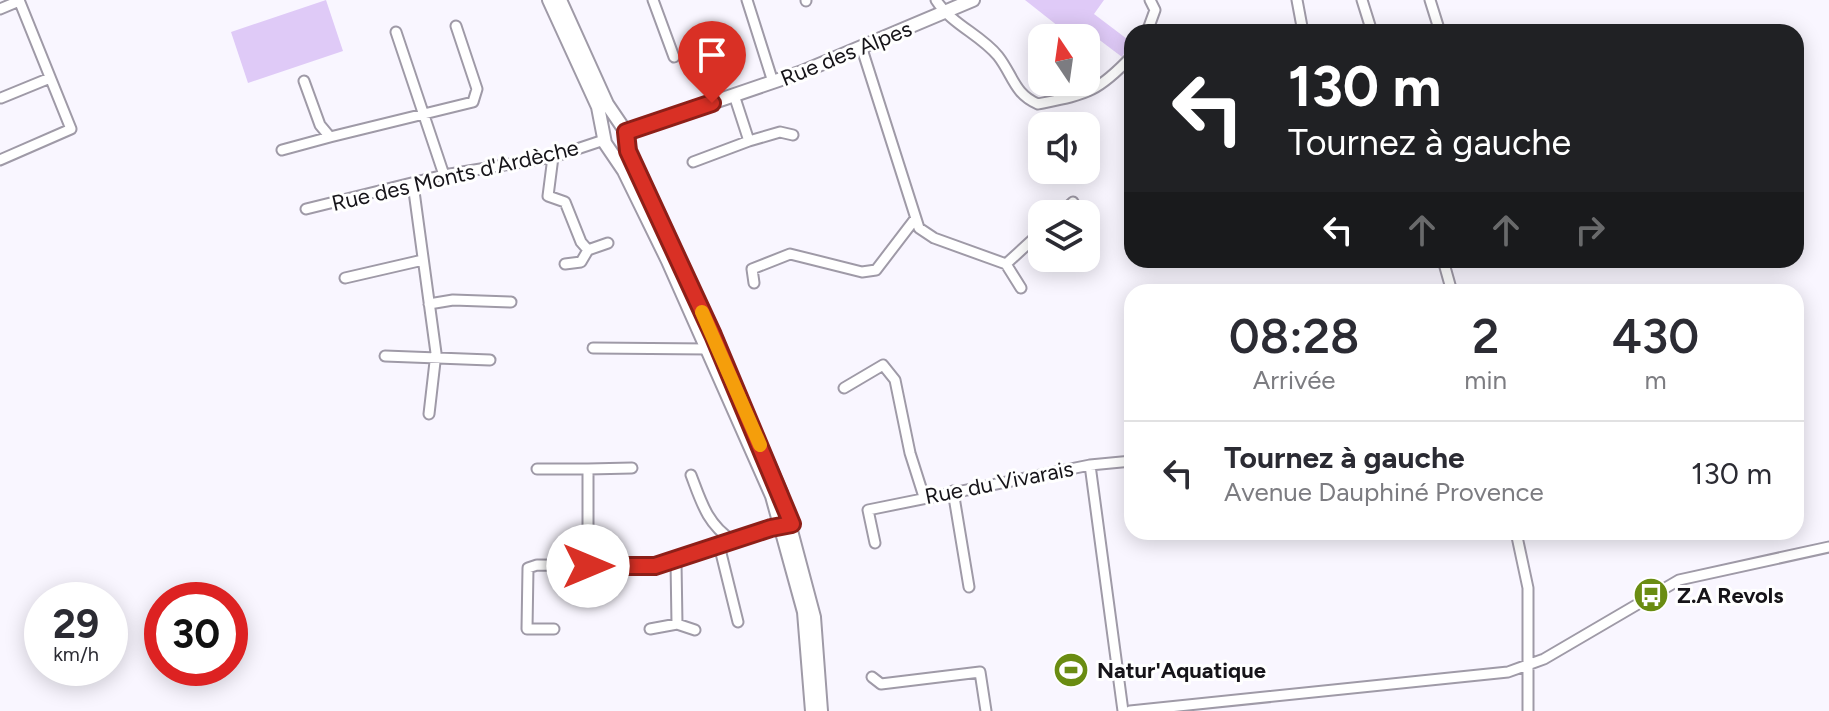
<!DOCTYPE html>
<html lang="fr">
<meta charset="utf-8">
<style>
body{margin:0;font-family:Figtree,sans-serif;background:#f2f2f3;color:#2b2b33;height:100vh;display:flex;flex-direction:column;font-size:30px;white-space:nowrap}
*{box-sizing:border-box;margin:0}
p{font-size:26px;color:#7c7c81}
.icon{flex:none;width:44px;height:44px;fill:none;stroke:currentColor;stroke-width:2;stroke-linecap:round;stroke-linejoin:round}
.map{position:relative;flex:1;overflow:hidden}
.details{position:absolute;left:1124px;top:284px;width:680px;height:256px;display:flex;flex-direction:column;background:#fff;border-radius:24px;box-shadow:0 4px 20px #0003}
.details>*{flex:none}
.hud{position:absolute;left:1124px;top:24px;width:680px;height:244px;border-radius:24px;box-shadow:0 4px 20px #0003;background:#202124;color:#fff;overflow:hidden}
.needle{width:52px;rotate:347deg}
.fabs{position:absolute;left:1028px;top:24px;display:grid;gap:16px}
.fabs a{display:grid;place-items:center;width:72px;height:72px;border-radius:16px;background:#fff;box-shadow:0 4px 20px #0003;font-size:40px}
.speed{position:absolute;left:24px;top:582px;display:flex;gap:16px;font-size:40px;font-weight:700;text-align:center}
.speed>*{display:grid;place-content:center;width:104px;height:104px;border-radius:50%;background:#fff;box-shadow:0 4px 20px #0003;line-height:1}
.speed small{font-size:20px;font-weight:400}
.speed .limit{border:12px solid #d22;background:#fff;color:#111}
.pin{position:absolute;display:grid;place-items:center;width:68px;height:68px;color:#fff;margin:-82px -34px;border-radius:50% 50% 50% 0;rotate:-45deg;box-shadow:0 0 8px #0007}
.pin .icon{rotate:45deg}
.me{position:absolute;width:88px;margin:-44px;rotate:90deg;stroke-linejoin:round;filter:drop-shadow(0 0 6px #0008)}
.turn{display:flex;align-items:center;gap:28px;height:168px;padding:0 32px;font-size:36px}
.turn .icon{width:104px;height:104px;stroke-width:2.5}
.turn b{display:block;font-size:56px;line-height:68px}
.lanes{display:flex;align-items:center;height:76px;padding:0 32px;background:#0003;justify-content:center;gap:40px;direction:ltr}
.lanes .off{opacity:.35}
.eta{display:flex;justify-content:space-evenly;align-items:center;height:136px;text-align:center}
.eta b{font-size:48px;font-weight:600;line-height:56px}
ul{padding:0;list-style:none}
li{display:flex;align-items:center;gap:24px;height:104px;padding:0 32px;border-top:2px solid #e1e1e2}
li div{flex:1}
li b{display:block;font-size:30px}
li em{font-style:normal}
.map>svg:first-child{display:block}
.green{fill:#dfcaf7}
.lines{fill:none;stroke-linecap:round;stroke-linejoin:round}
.street-casing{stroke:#9f9aa7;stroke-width:13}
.secondary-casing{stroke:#9f9aa7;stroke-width:16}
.street{stroke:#fff;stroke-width:9}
.secondary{stroke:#fff;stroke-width:12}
.route-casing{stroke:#8d1f18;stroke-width:20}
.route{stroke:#d93025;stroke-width:14}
.slow{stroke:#f59e0b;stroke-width:14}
.labels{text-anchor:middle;stroke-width:6;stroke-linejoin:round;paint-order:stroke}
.street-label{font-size:22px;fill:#161419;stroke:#fff}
.poi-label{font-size:22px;font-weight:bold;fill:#161419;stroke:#fff;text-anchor:start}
</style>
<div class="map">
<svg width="1829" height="711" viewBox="0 0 1829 711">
<rect width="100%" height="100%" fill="#f9f6ff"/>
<path class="green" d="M326,0L343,51L248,83L231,32Z
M1025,0H1104L1094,14L1131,42L1122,57L1085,29L1063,30Z"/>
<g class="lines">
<defs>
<path id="street" d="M653,0L674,57
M747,0L773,82
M806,0V1
M936,0C952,25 980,34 998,56C1013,75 1014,94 1038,104C1087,94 1097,93 1132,56
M1297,0L1303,32
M1362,0L1372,32
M1430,0L1440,32
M0,9L19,1
M396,32L444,175
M1147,32L1155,10L1150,0
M862,49L919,228L934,238L1006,264L1042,231
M304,81L320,125L330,137L473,102L477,89L456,26
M734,95L749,141L780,132L793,135
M1,98L50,78
M282,150L330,137
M553,157L548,196L565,202L581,242L588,250
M0,160L71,129L19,0
M693,162L749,141
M413,184L436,353L429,414
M306,209L444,175L553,157L604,140
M1060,214L1073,202
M1443,260L1452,292
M565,264L581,262L588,250L608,243
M1006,264L1021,288
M345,278L423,260
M754,283L752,269L790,254L862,272L876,270L915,219
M429,304L453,300L511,302
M593,348L708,349
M385,356L490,360
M844,388L883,365L895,380L910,453L924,497
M1090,465L1123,711
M537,469H588V566
M588,469L632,468
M691,475C701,501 707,524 732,540
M953,491L969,587
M1516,532L1528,588V711
M875,543L868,510L1090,465L1132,461
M719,545L738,622
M676,562L677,624
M554,629H527L528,568L537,565L655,566L785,525
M650,629L677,624L695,630
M872,677L881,684L980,672L986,711
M1130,711L1508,672L1544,659L1679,580L1829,547"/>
<path id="secondary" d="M549,0L598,107L605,143L624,171L668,261L772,496L804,612L812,711
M560,0L607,104L626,132L633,166L713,335L781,493L814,617L821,711
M626,132L802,72L973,0"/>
</defs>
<use href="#street" class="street-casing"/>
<use href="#secondary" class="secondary-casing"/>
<use href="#street" class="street"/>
<use href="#secondary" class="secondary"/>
</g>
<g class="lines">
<defs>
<path id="route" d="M588,566H655L771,528L792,524L713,335L628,151L626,132L712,103"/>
</defs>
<use href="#route" class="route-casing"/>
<use href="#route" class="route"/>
<path class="slow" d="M702,312L760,445"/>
</g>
<defs>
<symbol id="bus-disc" viewBox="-11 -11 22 22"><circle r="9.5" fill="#6a8c12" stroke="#fff"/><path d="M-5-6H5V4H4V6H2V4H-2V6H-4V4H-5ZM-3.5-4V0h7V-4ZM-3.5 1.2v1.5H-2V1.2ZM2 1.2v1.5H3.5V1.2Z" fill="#fff"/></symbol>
<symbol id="stadium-disc" viewBox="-11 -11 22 22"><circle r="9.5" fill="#6a8c12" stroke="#fff"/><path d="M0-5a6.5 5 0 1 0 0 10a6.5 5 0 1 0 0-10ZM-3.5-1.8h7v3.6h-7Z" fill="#fff"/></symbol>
</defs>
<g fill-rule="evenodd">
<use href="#bus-disc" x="1631" y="575" width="40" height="40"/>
<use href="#stadium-disc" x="1051" y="650" width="40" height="40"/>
</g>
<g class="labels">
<g class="street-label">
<text transform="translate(846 53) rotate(-22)" y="8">Rue des Alpes</text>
<text transform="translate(455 175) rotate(-13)" y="8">Rue des Monts d'Ardèche</text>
<text transform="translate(999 482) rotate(-11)" y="8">Rue du Vivarais</text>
</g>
<g class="poi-label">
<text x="1677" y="603">Z.A Revols</text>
<text x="1097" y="678">Natur'Aquatique</text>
</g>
</g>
</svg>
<div class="fabs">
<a><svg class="needle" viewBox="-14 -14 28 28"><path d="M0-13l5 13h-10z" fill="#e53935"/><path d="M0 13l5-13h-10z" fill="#7c7c81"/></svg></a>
<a><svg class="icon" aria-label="sound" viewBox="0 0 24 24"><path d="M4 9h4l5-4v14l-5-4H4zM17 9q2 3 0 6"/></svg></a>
<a><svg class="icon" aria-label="layers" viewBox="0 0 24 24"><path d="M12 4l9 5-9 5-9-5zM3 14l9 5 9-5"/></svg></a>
</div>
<div class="speed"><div>29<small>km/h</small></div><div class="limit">30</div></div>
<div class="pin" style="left:712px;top:103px;background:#d93025"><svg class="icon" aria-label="arrive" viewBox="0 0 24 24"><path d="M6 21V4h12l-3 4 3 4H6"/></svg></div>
<svg class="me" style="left:588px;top:566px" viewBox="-20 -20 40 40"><circle r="19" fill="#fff"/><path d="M0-13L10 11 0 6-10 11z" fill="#d93025"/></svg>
<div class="hud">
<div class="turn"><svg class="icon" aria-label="left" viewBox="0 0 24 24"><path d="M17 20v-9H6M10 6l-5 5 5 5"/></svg><div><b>130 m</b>Tournez à gauche</div></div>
<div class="lanes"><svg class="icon" aria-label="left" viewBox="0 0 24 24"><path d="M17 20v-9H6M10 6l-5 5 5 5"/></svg><svg class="icon off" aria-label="ahead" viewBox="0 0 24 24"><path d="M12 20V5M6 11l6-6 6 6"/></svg><svg class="icon off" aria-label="ahead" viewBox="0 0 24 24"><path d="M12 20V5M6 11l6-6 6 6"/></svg><svg class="icon off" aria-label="right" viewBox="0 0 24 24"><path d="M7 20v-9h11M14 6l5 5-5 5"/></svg></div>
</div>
<section class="details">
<div class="eta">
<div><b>08:28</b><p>Arrivée</p></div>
<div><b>2</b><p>min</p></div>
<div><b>430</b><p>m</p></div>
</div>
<ul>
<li><svg class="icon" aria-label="left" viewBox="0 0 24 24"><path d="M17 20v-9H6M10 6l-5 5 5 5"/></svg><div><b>Tournez à gauche</b><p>Avenue Dauphiné Provence</p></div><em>130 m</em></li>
</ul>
</section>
</div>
